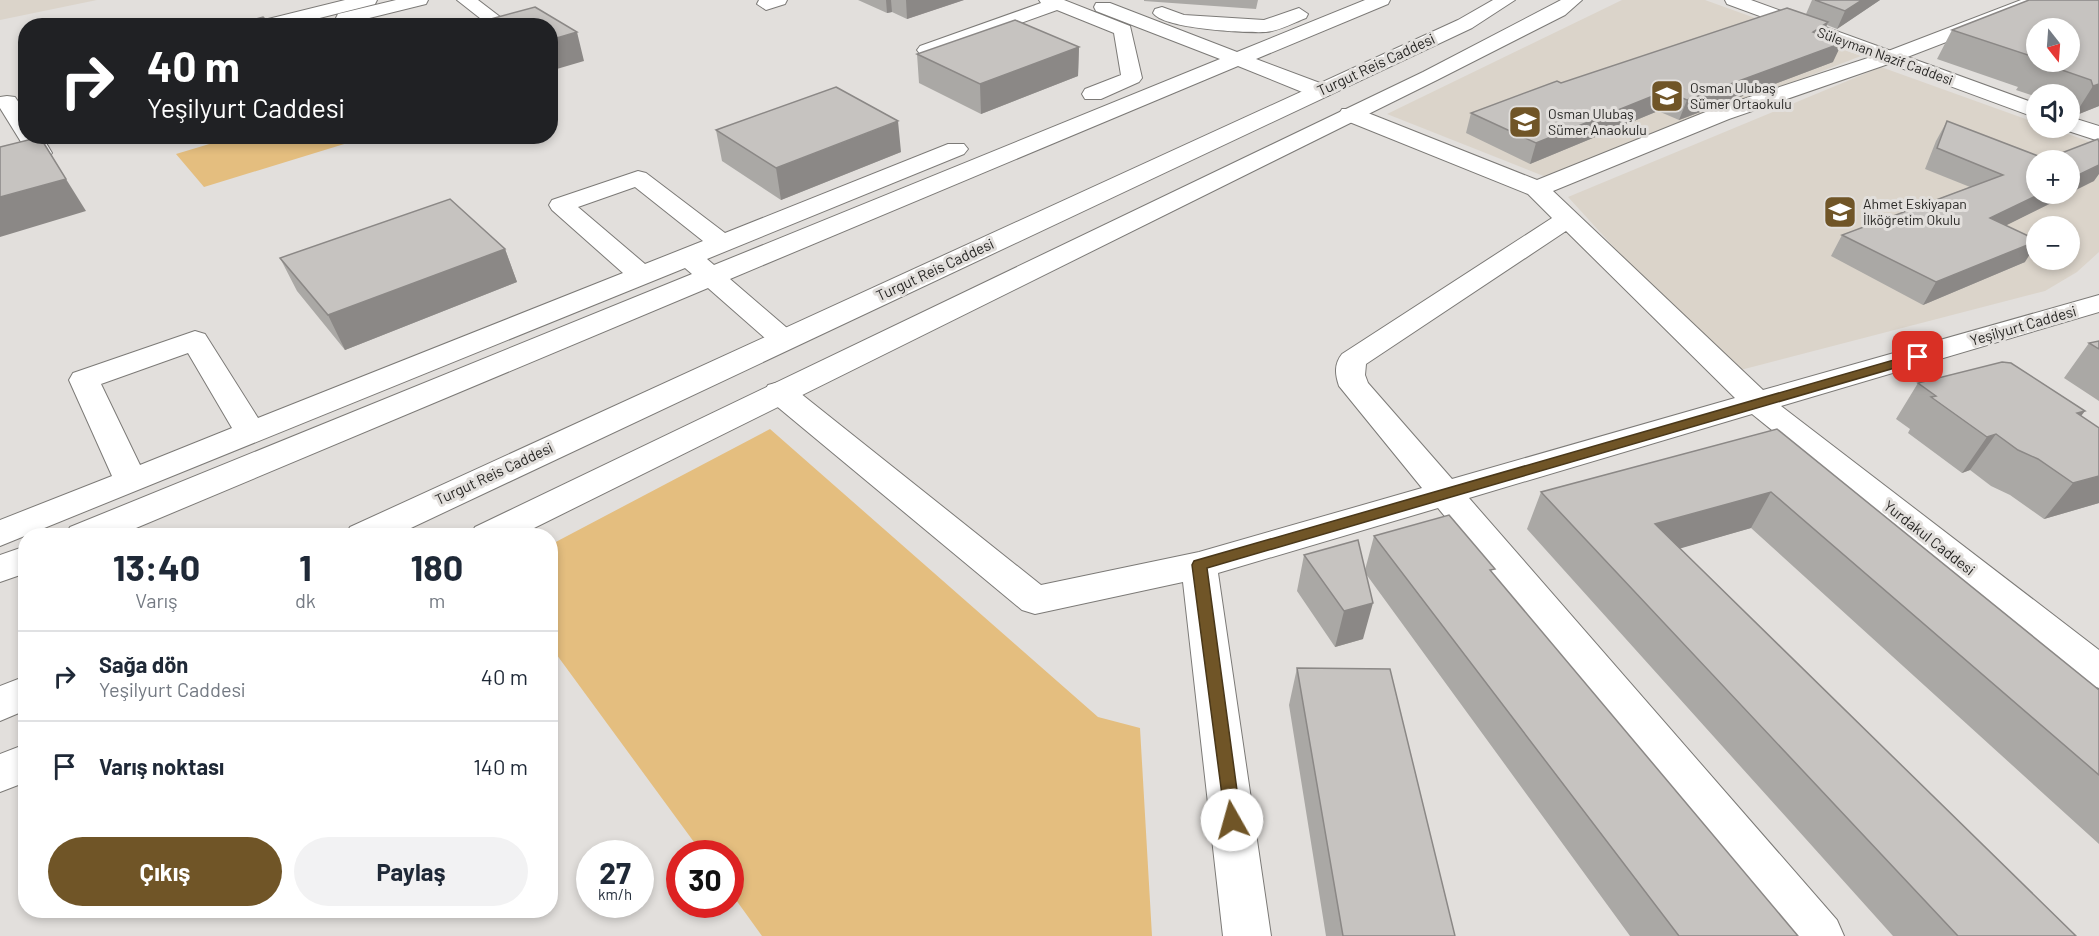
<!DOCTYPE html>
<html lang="tr">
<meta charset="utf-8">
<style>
body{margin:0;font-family:Barlow,sans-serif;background:#f2f2f3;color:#1f2937;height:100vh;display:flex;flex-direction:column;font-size:22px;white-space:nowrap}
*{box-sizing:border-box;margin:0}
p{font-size:20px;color:#747a83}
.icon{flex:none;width:33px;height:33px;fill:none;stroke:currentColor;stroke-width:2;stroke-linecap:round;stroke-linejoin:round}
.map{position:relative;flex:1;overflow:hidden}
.sheet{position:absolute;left:18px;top:528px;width:540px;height:390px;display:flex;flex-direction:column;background:#fff;border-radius:24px;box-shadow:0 3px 9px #0003}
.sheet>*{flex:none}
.top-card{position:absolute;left:18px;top:18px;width:540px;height:126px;border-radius:24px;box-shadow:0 3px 9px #0003;background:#202124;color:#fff;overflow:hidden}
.needle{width:39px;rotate:163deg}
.tools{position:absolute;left:2026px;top:18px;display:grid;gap:12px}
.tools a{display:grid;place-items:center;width:54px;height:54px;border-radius:50%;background:#fff;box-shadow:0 3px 9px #0003;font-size:30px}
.speed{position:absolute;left:576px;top:840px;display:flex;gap:12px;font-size:30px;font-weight:700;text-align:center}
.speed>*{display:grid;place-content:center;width:78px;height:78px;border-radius:50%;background:#fff;box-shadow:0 3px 9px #0003;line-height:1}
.speed small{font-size:15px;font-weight:400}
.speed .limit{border:9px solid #d22;background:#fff;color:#111}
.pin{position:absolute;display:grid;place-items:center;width:51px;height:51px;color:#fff;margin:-26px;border-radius:12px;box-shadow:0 3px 9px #0006}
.me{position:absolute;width:66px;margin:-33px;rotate:353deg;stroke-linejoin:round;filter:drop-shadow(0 0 4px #0008)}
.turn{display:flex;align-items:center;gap:21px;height:126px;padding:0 30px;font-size:27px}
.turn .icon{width:78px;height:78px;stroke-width:2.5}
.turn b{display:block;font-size:42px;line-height:51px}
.eta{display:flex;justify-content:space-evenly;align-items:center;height:102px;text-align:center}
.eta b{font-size:36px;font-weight:700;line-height:42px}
.primary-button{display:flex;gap:12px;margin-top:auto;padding:12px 30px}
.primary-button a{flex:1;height:69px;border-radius:36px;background:#705527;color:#fff;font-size:24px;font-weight:700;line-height:69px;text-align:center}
.primary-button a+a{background:#f2f2f3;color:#1f2937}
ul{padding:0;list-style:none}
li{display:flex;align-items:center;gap:18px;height:90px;padding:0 30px;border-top:2px solid #e0e1e3}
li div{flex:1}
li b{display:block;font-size:22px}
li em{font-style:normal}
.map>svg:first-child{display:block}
.built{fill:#dbd4ca;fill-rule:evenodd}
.green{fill:#e4be7f}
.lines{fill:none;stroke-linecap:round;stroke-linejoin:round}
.street-casing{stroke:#7c7a77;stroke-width:2}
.secondary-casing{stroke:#7c7a77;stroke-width:2}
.street{fill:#fff;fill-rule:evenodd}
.secondary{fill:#fff;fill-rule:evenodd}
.wall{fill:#aaa8a5;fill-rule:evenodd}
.shaded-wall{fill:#8b8886}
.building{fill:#c6c3c0;stroke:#8b8886;stroke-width:1.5}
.route{fill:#705527;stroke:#493719;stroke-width:1.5}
.labels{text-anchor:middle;stroke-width:6;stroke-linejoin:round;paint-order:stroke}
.far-street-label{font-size:14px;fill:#282725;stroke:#e2dfdc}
.far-poi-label{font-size:14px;fill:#282725;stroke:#e2dfdc;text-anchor:start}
.street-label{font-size:15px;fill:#282725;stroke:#e2dfdc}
</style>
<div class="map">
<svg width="2099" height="936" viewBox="0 0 2099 936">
<rect width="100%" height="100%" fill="#e2dfdc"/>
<path class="built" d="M0,0H97L0,20Z
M1622,0H1705L1861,56L1546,177L1387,114Z
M1881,67L2037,123V128H2051L2099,145V252L2077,272L2045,291L1729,373L1568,197ZM2037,160H2070V194H2037ZM2037,226H2070V260H2037Z"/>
<path class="green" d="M236,136H367V137L204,187L176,154Z
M770,429L1098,717L1140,728L1152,936H762L731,893L730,854L702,853L551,647L550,545Z"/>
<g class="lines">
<defs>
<path id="street" d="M345,0H377L375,4L288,26H254L256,22Z
M396,0H428L426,4L345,24L336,18L338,14Z
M457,0H478L512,26H490Z
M759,0H787L785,4L766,10L757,4Z
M1039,0H1064L1130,26L1142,78L1139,82L1101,99H1085L1082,94L1085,89L1121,75L1114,33L1057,10L934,54H920L917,50L920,46L1041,3Z
M1365,0H1390L1388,4L1256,59L1328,86L1331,91L1328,96H1312L1238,66L730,279L794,334L799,340L794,346L784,349L774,346L708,288L117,536H65L70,527L692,274L685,268L0,546V520L112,476L69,380L73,373L195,331L205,334L258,418L623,273L552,210L549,205L552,200L638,171L646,173L725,233L948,144H964L968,149L964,154L707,259L714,265L1220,59L1096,11L1094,7L1096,3H1110L1237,52ZM635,187L703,241L645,264L578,207ZM188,353L232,428L140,465L101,384Z
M2021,0H2047L2045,4L1897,61L1729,119L1553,191L1763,390L2099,295V312L1781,406L2099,650V688L2085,683L1752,414L1469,498L1837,920L1844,936H1790L1438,508L1218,573L1271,936H1223L1183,582L1035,614L1022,610L768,399L764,392L768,385L779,382L790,385L1041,585L1199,552L1422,488L1339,386C1335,374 1334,364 1342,354L1552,218L1528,194L1342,119L1339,114L1342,109H1358L1537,180L1713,109L1883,53ZM1566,231L1735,398L1452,479L1368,383L1365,375L1366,364Z
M1162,7L1184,15L1264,20L1299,8L1308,14L1306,18C1293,23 1279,31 1266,32C1245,33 1164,29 1153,13L1155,9Z
M7,96L15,97L26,113V136H42L52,153L48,158L0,171V157L26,150L0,108V97Z
M26,546V573L0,582V555Z"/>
<path id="secondary" d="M1493,0H1515L1472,28L394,536H345L350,527L1458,20Z
M1561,0H1582L1565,15L1437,80L518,536H470L475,527L1423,72Z
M1725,0H1751L2037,104V118L1727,4Z
M2070,117L2099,126V141L2062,129L2070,128Z
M26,676V710L0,721V686Z
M26,744V782L0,792V754Z"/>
</defs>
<use href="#street" class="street-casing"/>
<use href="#secondary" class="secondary-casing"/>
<use href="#street" class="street"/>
<use href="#secondary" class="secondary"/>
</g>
<path class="wall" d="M858,0H964L907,19L892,12L887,13Z
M1144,0H1258L1256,9L1144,1Z
M1812,0H1880L1837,29L1827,25L1822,36L1833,62L1679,120L1658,111L1530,164L1466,133L1471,113L1561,83L1806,14Z
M2099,0V106L2074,116L2072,110H2070V94H2037V97L2016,90L2018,87L1937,59L1952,30ZM2037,28L2070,62H2037Z
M1079,47L1078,76L981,114L919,83L917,54Z
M1947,121L2094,181L2037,194H2070L2006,225L2025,262L1923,305L1831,256L1842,235L1970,187L1925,169L1936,141Z
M716,130L901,152L781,200L722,161Z
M505,249L517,282L345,350L297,291L280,258Z
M2099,341V401L2064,378L2089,343Z
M1918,383L2081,416L2099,503L2044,519L2010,495L1991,486L1970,470L1962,473L1908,433L1910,429L1896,419Z
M1777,429L2099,690V844L1751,528L1680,548L2076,936H1893L1527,529L1541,492Z
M1374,536L1493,574L1798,936H1630L1366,574L1363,639L1335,647L1297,591L1304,555L1365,570Z
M1297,668L1455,936H1326L1289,705Z"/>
<path class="shaded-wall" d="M886,0H891L892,12L887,13Z
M906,0H964L907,19Z
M1862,0H1880L1837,29L1845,11Z
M1828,22L1820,41L1813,32Z
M577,32L584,61L550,71V40Z
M1842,43L1833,62L1679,120L1687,100Z
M1079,47L1078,76L981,114L980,84Z
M2099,84V106L2074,116L2093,86Z
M1665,91L1658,111L1530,164L1536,143Z
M898,121L901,152L781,200L776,168Z
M2099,165V174L2094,181L2070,193V179Z
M66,179L86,211L0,237V197Z
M2040,194H2069L1977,240L1990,218Z
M2037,241V243L2025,262L1923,305L1936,282Z
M505,249L517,282L345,350L328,315Z
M2085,411L2058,446L2077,413Z
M1996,434L1970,470L1962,473L1987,437Z
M2099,476V503L2044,519L2073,483Z
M1771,492L1751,528L1637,561L1655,524Z
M1373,603L1363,639L1335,647L1344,611Z"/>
<path class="building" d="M1815,0H1862L1845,11Z
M2029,0H2099V84L2093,86L2091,80L2033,60L2037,59V62H2070V28H2037V58L1952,30Z
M535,7L577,32L550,40V26H465Z
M1787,8L1828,22L1813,32L1842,43L1687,100L1665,91L1536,143L1471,113L1557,81L1561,83Z
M263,17L272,26H230Z
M1015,20L1079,47L980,84L917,54Z
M836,87L898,121L776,168L716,130Z
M1947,121L2046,159L2098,139L2099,142V165L2070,179V160H2037V194H2040L1990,218L2037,240V241L1936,282L1842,235L2003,175L1937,148Z
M40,137L66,179L0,197V147Z
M450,199L505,249L328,315L280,258Z
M2099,341V349L2089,343Z
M2002,362L2011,363L2085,411L2077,413L2099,428V476L2073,483L2038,459L2018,450L1996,434L1987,437L1931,397L1936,396L1918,383Z
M1777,429L2099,690V775L1771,492L1655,524L2076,936H1958L1541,492Z
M1449,515L1495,569L1490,570L1798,936H1679L1374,536Z
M1358,540L1373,603L1344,611L1304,555Z
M1297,668L1390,669L1455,936H1343Z"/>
<path class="route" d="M1918,353L1924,357L1922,360L1207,568L1241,820L1238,826L1232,828L1226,826L1192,565L1194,561Z"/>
<defs>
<symbol id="school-square" viewBox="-11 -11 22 22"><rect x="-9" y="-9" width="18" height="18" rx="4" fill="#705527" stroke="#e2dfdc"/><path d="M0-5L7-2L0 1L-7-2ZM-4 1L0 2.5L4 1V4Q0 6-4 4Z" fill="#fff"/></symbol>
</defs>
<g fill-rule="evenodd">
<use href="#school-square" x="1648" y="77" width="38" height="38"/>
<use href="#school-square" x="1506" y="103" width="38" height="38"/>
<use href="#school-square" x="1821" y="193" width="38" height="38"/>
</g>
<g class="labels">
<g class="far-street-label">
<text transform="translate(1885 56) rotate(20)" y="5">Süleyman Nazif Caddesi</text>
</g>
<g class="far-poi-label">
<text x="1690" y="93">Osman Ulubaş<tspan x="1690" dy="16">Sümer Ortaokulu</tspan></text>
<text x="1548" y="119">Osman Ulubaş<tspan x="1548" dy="16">Sümer Anaokulu</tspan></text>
<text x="1863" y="209">Ahmet Eskiyapan<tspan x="1863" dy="16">İlköğretim Okulu</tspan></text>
</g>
<g class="street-label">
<text transform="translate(1376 65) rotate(-25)" y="5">Turgut Reis Caddesi</text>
<text transform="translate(935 270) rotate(-25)" y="5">Turgut Reis Caddesi</text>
<text transform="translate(2023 326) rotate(-16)" y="5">Yeşilyurt Caddesi</text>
<text transform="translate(494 474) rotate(-25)" y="5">Turgut Reis Caddesi</text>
<text transform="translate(1929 538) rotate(38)" y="5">Yurdakul Caddesi</text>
</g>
</g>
</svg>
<div class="tools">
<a><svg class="needle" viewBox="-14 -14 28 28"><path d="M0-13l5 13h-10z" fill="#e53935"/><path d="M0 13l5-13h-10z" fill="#747a83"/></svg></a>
<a><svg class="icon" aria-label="sound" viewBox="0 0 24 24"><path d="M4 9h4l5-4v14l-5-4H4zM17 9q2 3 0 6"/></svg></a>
<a>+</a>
<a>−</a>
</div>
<div class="speed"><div>27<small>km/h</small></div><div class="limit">30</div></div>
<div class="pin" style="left:1918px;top:357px;background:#d93025"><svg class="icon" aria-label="arrive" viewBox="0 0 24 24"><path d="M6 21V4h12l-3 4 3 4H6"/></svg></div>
<svg class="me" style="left:1232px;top:820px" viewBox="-20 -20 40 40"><circle r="19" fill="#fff"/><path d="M0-13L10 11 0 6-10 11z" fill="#705527"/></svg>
<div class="top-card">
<div class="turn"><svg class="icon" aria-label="right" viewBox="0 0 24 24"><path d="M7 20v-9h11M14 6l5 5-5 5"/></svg><div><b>40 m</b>Yeşilyurt Caddesi</div></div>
</div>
<section class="sheet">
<div class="eta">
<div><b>13:40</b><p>Varış</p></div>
<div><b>1</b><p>dk</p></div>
<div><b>180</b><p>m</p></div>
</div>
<ul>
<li><svg class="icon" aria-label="right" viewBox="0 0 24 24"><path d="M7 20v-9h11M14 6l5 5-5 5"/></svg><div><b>Sağa dön</b><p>Yeşilyurt Caddesi</p></div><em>40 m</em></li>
<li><svg class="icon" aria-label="arrive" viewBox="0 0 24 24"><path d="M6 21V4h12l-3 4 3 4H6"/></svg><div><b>Varış noktası</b></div><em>140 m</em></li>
</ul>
<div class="primary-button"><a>Çıkış</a><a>Paylaş</a></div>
</section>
</div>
